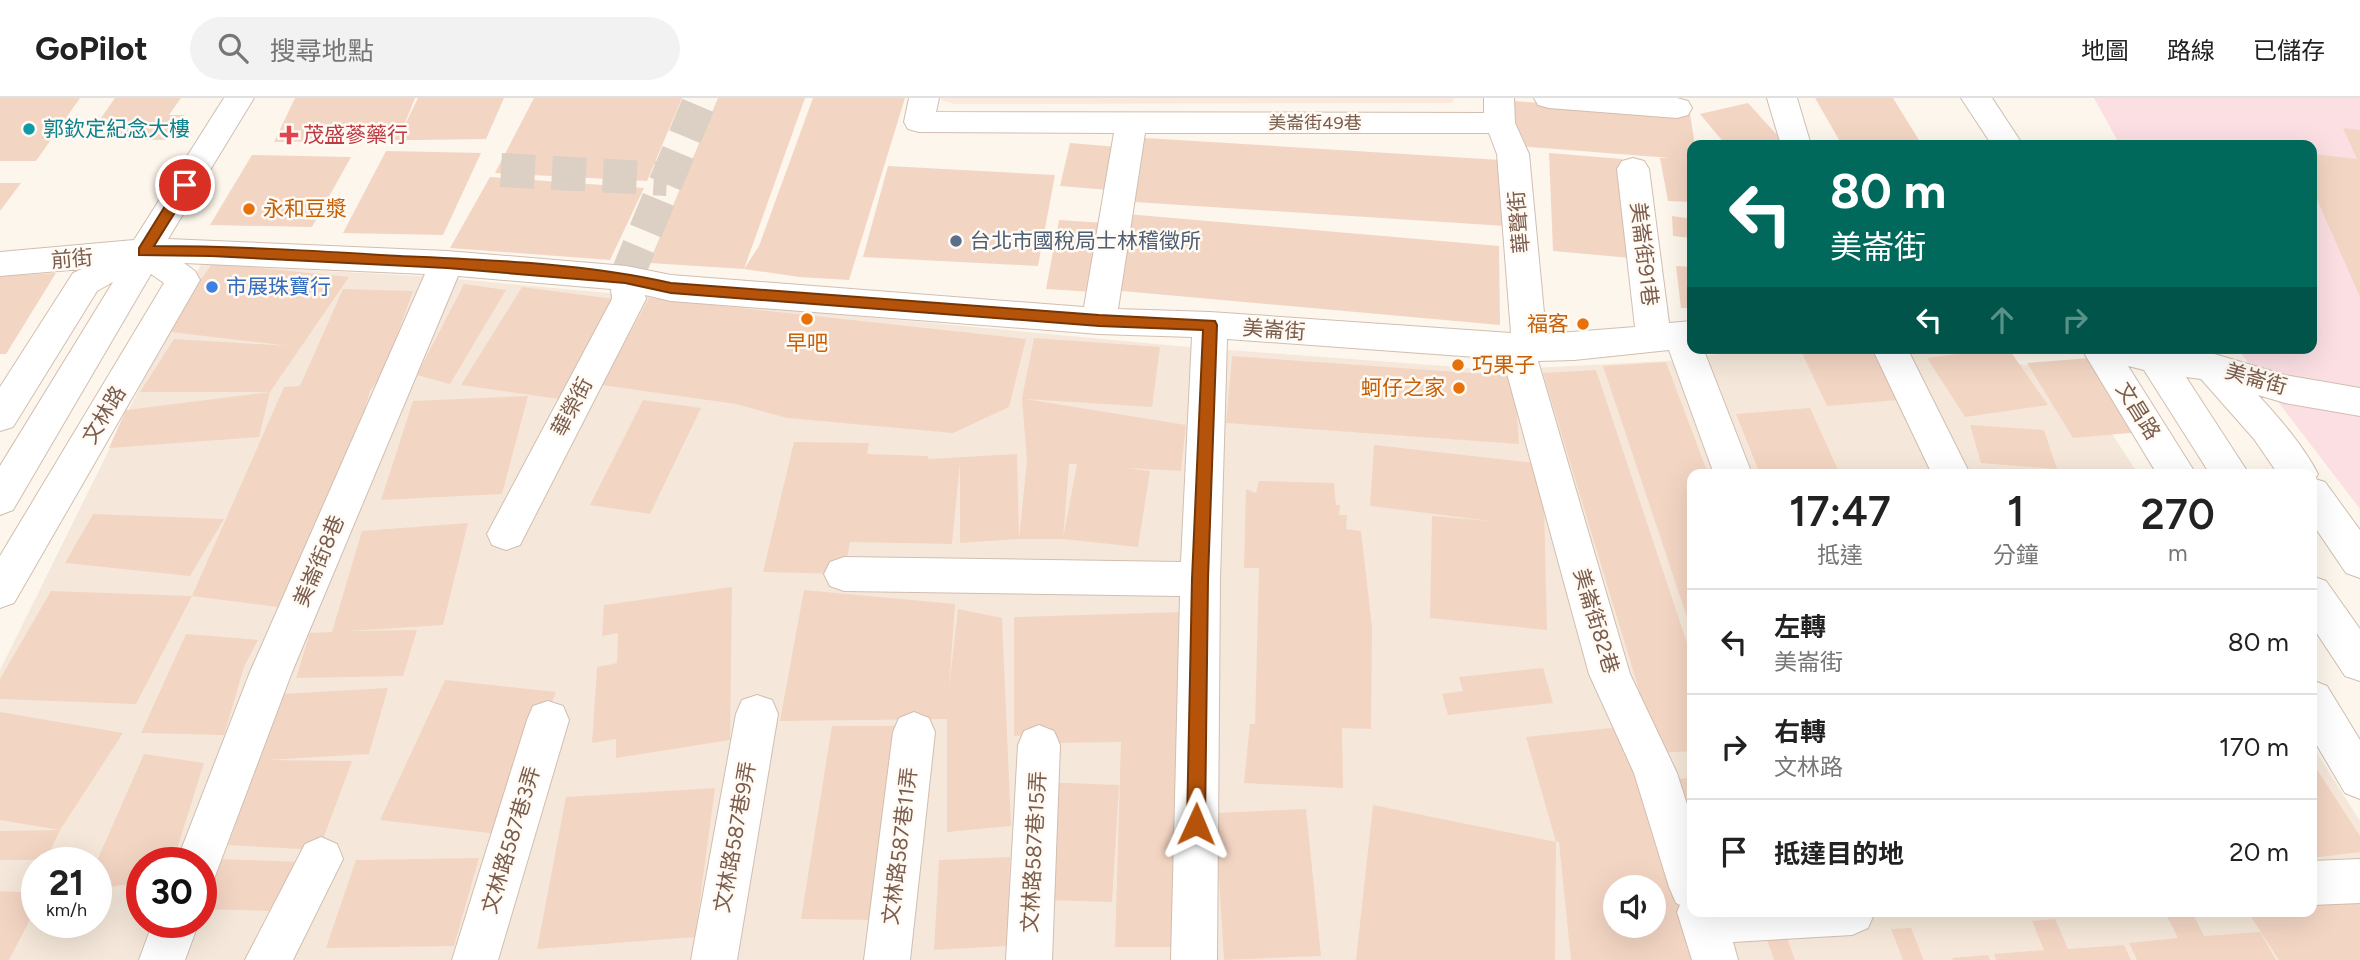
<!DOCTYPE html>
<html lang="zh-TW">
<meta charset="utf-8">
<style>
body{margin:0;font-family:Figtree,"Noto Sans TC",sans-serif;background:#f2f2f2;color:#222;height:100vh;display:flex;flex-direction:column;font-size:26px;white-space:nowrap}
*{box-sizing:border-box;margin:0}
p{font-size:23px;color:#767676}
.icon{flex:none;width:38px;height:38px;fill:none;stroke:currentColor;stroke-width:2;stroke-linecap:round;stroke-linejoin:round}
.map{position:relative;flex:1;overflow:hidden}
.side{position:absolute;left:1687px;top:371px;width:630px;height:448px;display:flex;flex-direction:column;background:#fff;border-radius:14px;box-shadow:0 7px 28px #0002}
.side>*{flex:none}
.banner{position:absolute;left:1687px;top:42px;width:630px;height:214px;border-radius:14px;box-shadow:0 7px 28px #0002;background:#00695c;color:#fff;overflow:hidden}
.fabs{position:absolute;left:1603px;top:777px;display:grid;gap:14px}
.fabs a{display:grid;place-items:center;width:63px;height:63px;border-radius:50%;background:#fff;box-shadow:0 7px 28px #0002;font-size:35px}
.speed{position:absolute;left:21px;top:749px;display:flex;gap:14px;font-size:35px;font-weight:700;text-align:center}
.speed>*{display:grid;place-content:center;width:91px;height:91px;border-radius:50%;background:#fff;box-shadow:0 7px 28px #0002;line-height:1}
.speed small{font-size:18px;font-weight:400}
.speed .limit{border:10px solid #d22;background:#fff;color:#111}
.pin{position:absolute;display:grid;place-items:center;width:60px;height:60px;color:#fff;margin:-30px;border:4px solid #fff;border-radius:50%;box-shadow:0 2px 7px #0007}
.me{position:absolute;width:77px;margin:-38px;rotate:1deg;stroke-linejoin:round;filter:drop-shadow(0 0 5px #0008)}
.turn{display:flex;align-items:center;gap:24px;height:147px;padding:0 28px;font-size:32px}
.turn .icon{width:91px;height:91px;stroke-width:2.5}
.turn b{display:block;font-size:49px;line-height:60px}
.lanes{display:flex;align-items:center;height:66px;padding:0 28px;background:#0003;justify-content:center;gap:35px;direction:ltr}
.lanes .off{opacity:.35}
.eta{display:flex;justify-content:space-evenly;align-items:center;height:119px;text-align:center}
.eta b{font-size:42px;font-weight:600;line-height:49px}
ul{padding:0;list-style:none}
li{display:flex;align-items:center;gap:21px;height:105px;padding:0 28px;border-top:2px solid #e0e0e0}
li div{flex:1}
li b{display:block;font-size:26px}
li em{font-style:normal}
header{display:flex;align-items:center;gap:42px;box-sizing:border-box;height:98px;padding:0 35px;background:#fff;border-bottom:2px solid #e0e0e0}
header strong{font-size:33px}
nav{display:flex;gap:38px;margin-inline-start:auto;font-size:24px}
.search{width:490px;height:63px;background:#f2f2f2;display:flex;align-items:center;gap:18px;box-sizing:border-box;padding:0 24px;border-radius:38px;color:#767676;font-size:26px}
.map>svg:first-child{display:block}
.residential{fill:#f5e8da;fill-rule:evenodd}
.commercial{fill:#fde8e0}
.medical{fill:#fbdfe3}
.building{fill:#f3d5c3;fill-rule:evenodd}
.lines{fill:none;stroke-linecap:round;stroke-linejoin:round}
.minor-tunnel{stroke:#dcd0c4;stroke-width:34;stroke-dasharray:34 17;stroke-linecap:butt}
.minor-casing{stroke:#d1beb0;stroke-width:2}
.minor{fill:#fff;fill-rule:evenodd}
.route{fill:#b45309;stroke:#753606;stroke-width:2}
.culture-dot{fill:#0f9aa8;stroke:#fffaf3;stroke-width:2.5}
.health-dot{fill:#e0444e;stroke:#fffaf3;stroke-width:2.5}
.food-dot{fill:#e8710a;stroke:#fffaf3;stroke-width:2.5}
.service-dot{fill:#5c6f8a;stroke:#fffaf3;stroke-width:2.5}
.shop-dot{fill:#3f7fe0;stroke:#fffaf3;stroke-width:2.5}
.labels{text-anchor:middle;stroke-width:5;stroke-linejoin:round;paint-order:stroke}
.far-street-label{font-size:18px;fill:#7a5c4d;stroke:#fffaf3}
.culture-label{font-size:21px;fill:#0d838f;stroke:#fffaf3;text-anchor:start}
.health-label{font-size:21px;fill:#be3a42;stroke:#fffaf3;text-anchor:start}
.food-label{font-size:21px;fill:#c56008;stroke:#fffaf3;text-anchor:start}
.street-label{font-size:21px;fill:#7a5c4d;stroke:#fffaf3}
.service-label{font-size:21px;fill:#4e5e75;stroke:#fffaf3;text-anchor:start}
.shop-label{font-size:21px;fill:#366cbe;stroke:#fffaf3;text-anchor:start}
</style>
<header>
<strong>GoPilot</strong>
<div class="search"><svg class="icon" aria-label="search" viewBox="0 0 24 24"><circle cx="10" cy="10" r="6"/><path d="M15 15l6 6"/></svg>搜尋地點</div>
<nav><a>地圖</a><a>路線</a><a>已儲存</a></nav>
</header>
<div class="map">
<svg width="2360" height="862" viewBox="0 0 2360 862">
<rect width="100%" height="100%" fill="#fdf6ec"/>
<path class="residential" d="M201,166L436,179L1189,249L1498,272L1666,263L1766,250H1937L2089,279L2107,328L2138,376H1692V814H2312V647L2360,723V862H0V572ZM37,765H96V824H37ZM142,765H201V824H142ZM1615,789H1654V828H1615Z"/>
<path class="commercial" d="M942,0H1455L1451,5L954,6L941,2Z"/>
<path class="medical" d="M2094,0H2360V411L2237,250H2312V47H2120Z"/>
<path class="building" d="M0,0H80L36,63H0Z
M115,0H181L169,17H184L168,42L86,41Z
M295,0H415L401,35L418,0H504L486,41L274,44Z
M534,0H682L647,83L495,75Z
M718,0H805L744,171L649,165Z
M813,0H905L849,182L799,179L744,171L759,148Z
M1815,0H1893L1922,47H1842Z
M1514,3L1690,16L1695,47H1692V104L1668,103L1660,60H1670L1516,48Z
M1748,5L1786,47H1726L1700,16Z
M2343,30L2360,32V199L2316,99L2312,98V56L2357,61Z
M1145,40L1501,62L1505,128L1135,104Z
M1070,45L1117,49L1109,92L1060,88Z
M386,53L481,55L443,137L343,135Z
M1549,55L1622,61L1631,160L1553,153Z
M252,57L351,59L312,129L210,127Z
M888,68L1055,77L1038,168L863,159Z
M490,79L644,90L610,162L450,150Z
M0,85H21L0,113Z
M1126,116L1499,148L1500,227L1111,192Z
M1672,118L1692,121V140L1673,138Z
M1059,122L1105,125L1093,194L1046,191Z
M213,165L349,179L270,294L259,339L109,350L126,312L270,294H140L174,241L289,248L162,233Z
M1676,168L1692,169V210H1681Z
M56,175L6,256H0V178Z
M464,186L506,192L450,286L417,277Z
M522,189L614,201L559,301L461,287Z
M343,191L413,193L383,276L370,293L350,362L286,510L192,498L284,289L300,288Z
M649,200L981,236L1026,241L1009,309L953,335L787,320L736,306L602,287Z
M1034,240L1160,249L1152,309L1025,301L1186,327L1181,373L1126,370L1150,373L1138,449L1063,441H1019L1027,363L1022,300ZM1069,366H1077L1063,441Z
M1829,250H1870L1898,302L1827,308L1801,253Z
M2002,250H2008L2048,307L1965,319L1927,260Z
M1232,258L1514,278L1519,346L1226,325Z
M2091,260L2140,334L2073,340L2027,265Z
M1666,264L1708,376H1692V534L1603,268Z
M1596,272L1692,560V653L1658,655L1543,275Z
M528,298L502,396L381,402L413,303Z
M643,302L701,310L650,416L590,407Z
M1810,310L1840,376H1760L1736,316Z
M1970,327L2044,332L2057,371L1981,365Z
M794,344L869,345L867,356L928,358V361L1017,356L1019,441L960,445V365L952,446L850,444L844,476L763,474Z
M1374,347L1543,366L1547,532L1430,520L1432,418L1491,423L1370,408Z
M1259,383L1334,385L1336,407H1340L1339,417H1347L1346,431L1361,433L1372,529L1371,631L1342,630L1343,690L1244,685L1250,626H1255L1259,470H1244L1246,391L1256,395Z
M93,416L224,421L190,478L65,465Z
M468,425L443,527L349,533L417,532L403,578L296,580L310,535L332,534L362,433Z
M732,489L730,642L616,660V641L592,645L597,569L617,565L618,535L602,538L604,507Z
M804,492L955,506L949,590L958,511L1002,520L1011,728L947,734V621L780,623Z
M51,493L192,498L136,606L0,601V581Z
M1182,514L1184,849H1115L1121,644L1050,645L1051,636L1014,638V519Z
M186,536L258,542L244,569L224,637L141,635Z
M1543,570L1553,605L1448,617L1442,596L1463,593L1459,579Z
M445,582L556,594L497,736L380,722Z
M388,590L369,656L268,662L352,663L319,752L228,747L282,596Z
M0,614L123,635L60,732L0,722Z
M832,628H906L881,822L801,821Z
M1620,629L1696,862H1571L1559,744H1556L1555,862H1356L1373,707L1556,744L1526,639ZM1615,789H1654V828H1615Z
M144,656L204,665L176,754L169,765H142V784L96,791V765Z
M2312,664L2360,738V754L2312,760Z
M1692,680V738L1674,681Z
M1041,684L1119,687L1112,804L1044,802Z
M715,690L695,839L537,851L566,699Z
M1306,711L1321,858L1224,862L1215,715Z
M60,732L46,762H0V733Z
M1010,759L1007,848L934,852L939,762Z
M479,760L454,848L326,850L356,762Z
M218,761L302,764L271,813L201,811V798Z
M0,793L37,795V808L9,862H0Z
M2360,794V862H2279L2248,814H2312V798Z
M2165,814H2192L2204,838L2260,834L2276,862H2137L2129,845L2178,840Z
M2055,821L2068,851L2124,847L2131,862H1996L1994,856L2044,852L2032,823Z
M1911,830L1923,860L1924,862H1903L1891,831Z
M1787,840L1795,862H1774L1767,842Z
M1988,857L1990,862H1953L1952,860Z"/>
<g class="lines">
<path class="minor-tunnel" d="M501,72L667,81
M626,180L701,0"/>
<defs>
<path id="minor" d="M224,0H254L168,141L447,153L626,168L671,177L1084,209L1114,35L919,34L908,31L904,24L909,0H939L936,14L1484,15V0H1514L1515,25L1529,56L1546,236L1635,229L1617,71L1622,63L1633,60L1644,63L1649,71L1669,225L1692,223V250H1703L1752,376H1714L1669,252L1574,262L1538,263L1630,576L1677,675L1692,722V814H1875L1868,830L1852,837L1733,844L1738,862H1692L1677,814L1680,807L1676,805L1669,789L1634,675L1589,576L1503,261L1227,241L1220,481L1217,862H1171L1180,498L844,493L830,488L824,476L830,464L844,459L1181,464L1192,239L1099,236L671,203L645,197L646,201L520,447L506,452L492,447L487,436L612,201L611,191L458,178L292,574L220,765L214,781L201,786V765H176L250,574L425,176L184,165L195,173L200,182L14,505L0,510V458L164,185L151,176L13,412L0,417V368L113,184L97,193L13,329L0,333V289L73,175L82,171L0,178V154L134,142ZM1145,35H1489L1497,56L1511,235L1210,214L1118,211Z
M1534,0H1677L1688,3L1692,10L1688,17L1677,20L1549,10L1538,7Z
M1767,0H1797L1811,47H1781Z
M1961,0H1992L2023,47H1992Z
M1872,250H1907L1970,376H1932Z
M2081,250H2170L2211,255L2285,277L2360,290V318L2285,305L2258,297C2280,321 2303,347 2318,376L2315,381L2325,384L2360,432V480L2346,475L2312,425V376H2278L2254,341L2201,281L2186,279L2249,376H2210L2144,272L2128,268L2196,376H2157Z
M2312,478L2326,483L2360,531V583L2345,578L2312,528Z
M2312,582L2327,588L2360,642V701L2345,695L2312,639Z
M757,597L772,602L778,616L737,862H691L736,616L742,602Z
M548,603L563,608L569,622L498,862H452L527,622L533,608Z
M914,614L929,620L935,634L910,862H864L893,634L899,620Z
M1039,627L1054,633L1060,647L1052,862H1006L1018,647L1024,633Z
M321,739L337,746L343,761L293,862H245L305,746Z
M2360,761V805L2312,807V763Z
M153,824H199L185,862H139Z"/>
</defs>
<use href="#minor" class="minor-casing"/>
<use href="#minor" class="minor"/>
</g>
<path class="route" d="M185,83L192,87L154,148C236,148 318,153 400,158C490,162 583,165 671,185L1099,217L1215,223L1217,227L1208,481L1205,726L1203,732L1196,735L1190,732L1187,726L1192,481L1203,232L1099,228L671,195L625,185L447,170L211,158L139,157V150L180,84Z"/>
<circle class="culture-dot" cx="29" cy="31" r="7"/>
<path class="health-dot" d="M285.5 26.5h7v7h7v7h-7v7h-7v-7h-7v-7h7z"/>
<g class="food-dot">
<circle cx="249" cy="111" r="7"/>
<circle cx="807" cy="221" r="7"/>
<circle cx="1583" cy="226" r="7"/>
<circle cx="1458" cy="267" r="7"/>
<circle cx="1459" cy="290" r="7"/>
</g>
<circle class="service-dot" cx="956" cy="143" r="7"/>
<circle class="shop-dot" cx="212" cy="189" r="7"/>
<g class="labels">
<g class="far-street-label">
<text x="1315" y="31">美崙街49巷</text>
</g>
<g class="culture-label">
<text x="43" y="38">郭欽定紀念大樓</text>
</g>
<g class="health-label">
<text x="303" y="44">茂盛蔘藥行</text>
</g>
<g class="food-label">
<text x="263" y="118">永和豆漿</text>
<text x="1569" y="233" text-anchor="end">福客</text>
<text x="807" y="252" text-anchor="middle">早吧</text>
<text x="1472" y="274">巧果子</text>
<text x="1445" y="297" text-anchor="end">蚵仔之家</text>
</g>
<g class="street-label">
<text transform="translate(1519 124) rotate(-95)" y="7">華聲街</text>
<text transform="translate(1644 156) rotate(83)" y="7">美崙街91巷</text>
<text transform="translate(72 161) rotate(-5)" y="7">前街</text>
<text transform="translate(1274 232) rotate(4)" y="7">美崙街</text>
<text transform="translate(2256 281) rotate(16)" y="7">美崙街</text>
<text transform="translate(572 309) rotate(-62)" y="7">華榮街</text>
<text transform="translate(2138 313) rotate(58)" y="7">文昌路</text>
<text transform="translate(104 317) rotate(-59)" y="7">文林路</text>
<text transform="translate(319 463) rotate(-67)" y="7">美崙街8巷</text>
<text transform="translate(1596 523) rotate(73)" y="7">美崙街82巷</text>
<text transform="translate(735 739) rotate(-80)" y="7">文林路587巷9弄</text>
<text transform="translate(511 742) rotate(-73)" y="7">文林路587巷3弄</text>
<text transform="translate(900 748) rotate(-83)" y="7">文林路587巷11弄</text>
<text transform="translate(1034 754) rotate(-87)" y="7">文林路587巷15弄</text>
</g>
<g class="service-label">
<text x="970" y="150">台北市國稅局士林稽徵所</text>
</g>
<g class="shop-label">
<text x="226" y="196">市展珠寶行</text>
</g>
</g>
</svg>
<div class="fabs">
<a><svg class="icon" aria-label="sound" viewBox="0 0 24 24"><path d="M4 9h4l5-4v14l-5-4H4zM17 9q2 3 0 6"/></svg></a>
</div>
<div class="speed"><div>21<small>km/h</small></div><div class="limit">30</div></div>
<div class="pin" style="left:185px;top:87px;background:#d93025"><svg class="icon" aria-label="arrive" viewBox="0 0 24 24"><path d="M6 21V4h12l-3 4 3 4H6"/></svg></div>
<svg class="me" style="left:1196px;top:726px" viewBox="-20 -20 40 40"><path d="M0-17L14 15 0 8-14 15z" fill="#b45309" stroke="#fff" stroke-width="4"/></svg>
<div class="banner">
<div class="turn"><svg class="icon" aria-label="left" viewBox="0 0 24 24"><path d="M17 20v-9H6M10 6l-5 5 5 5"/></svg><div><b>80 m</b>美崙街</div></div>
<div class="lanes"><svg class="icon" aria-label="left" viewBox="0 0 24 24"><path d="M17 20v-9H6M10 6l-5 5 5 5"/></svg><svg class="icon off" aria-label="ahead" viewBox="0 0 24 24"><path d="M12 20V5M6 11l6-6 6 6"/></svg><svg class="icon off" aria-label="right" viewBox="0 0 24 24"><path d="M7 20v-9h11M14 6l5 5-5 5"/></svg></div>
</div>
<section class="side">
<div class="eta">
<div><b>17:47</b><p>抵達</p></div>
<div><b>1</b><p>分鐘</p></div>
<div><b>270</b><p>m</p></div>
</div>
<ul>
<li><svg class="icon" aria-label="left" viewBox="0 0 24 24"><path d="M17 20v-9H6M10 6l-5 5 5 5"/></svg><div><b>左轉</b><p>美崙街</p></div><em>80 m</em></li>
<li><svg class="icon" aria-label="right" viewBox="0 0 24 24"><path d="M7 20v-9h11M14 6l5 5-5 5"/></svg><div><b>右轉</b><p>文林路</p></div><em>170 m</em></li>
<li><svg class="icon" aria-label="arrive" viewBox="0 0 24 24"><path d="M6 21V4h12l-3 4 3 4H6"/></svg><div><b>抵達目的地</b></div><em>20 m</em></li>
</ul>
</section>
</div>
